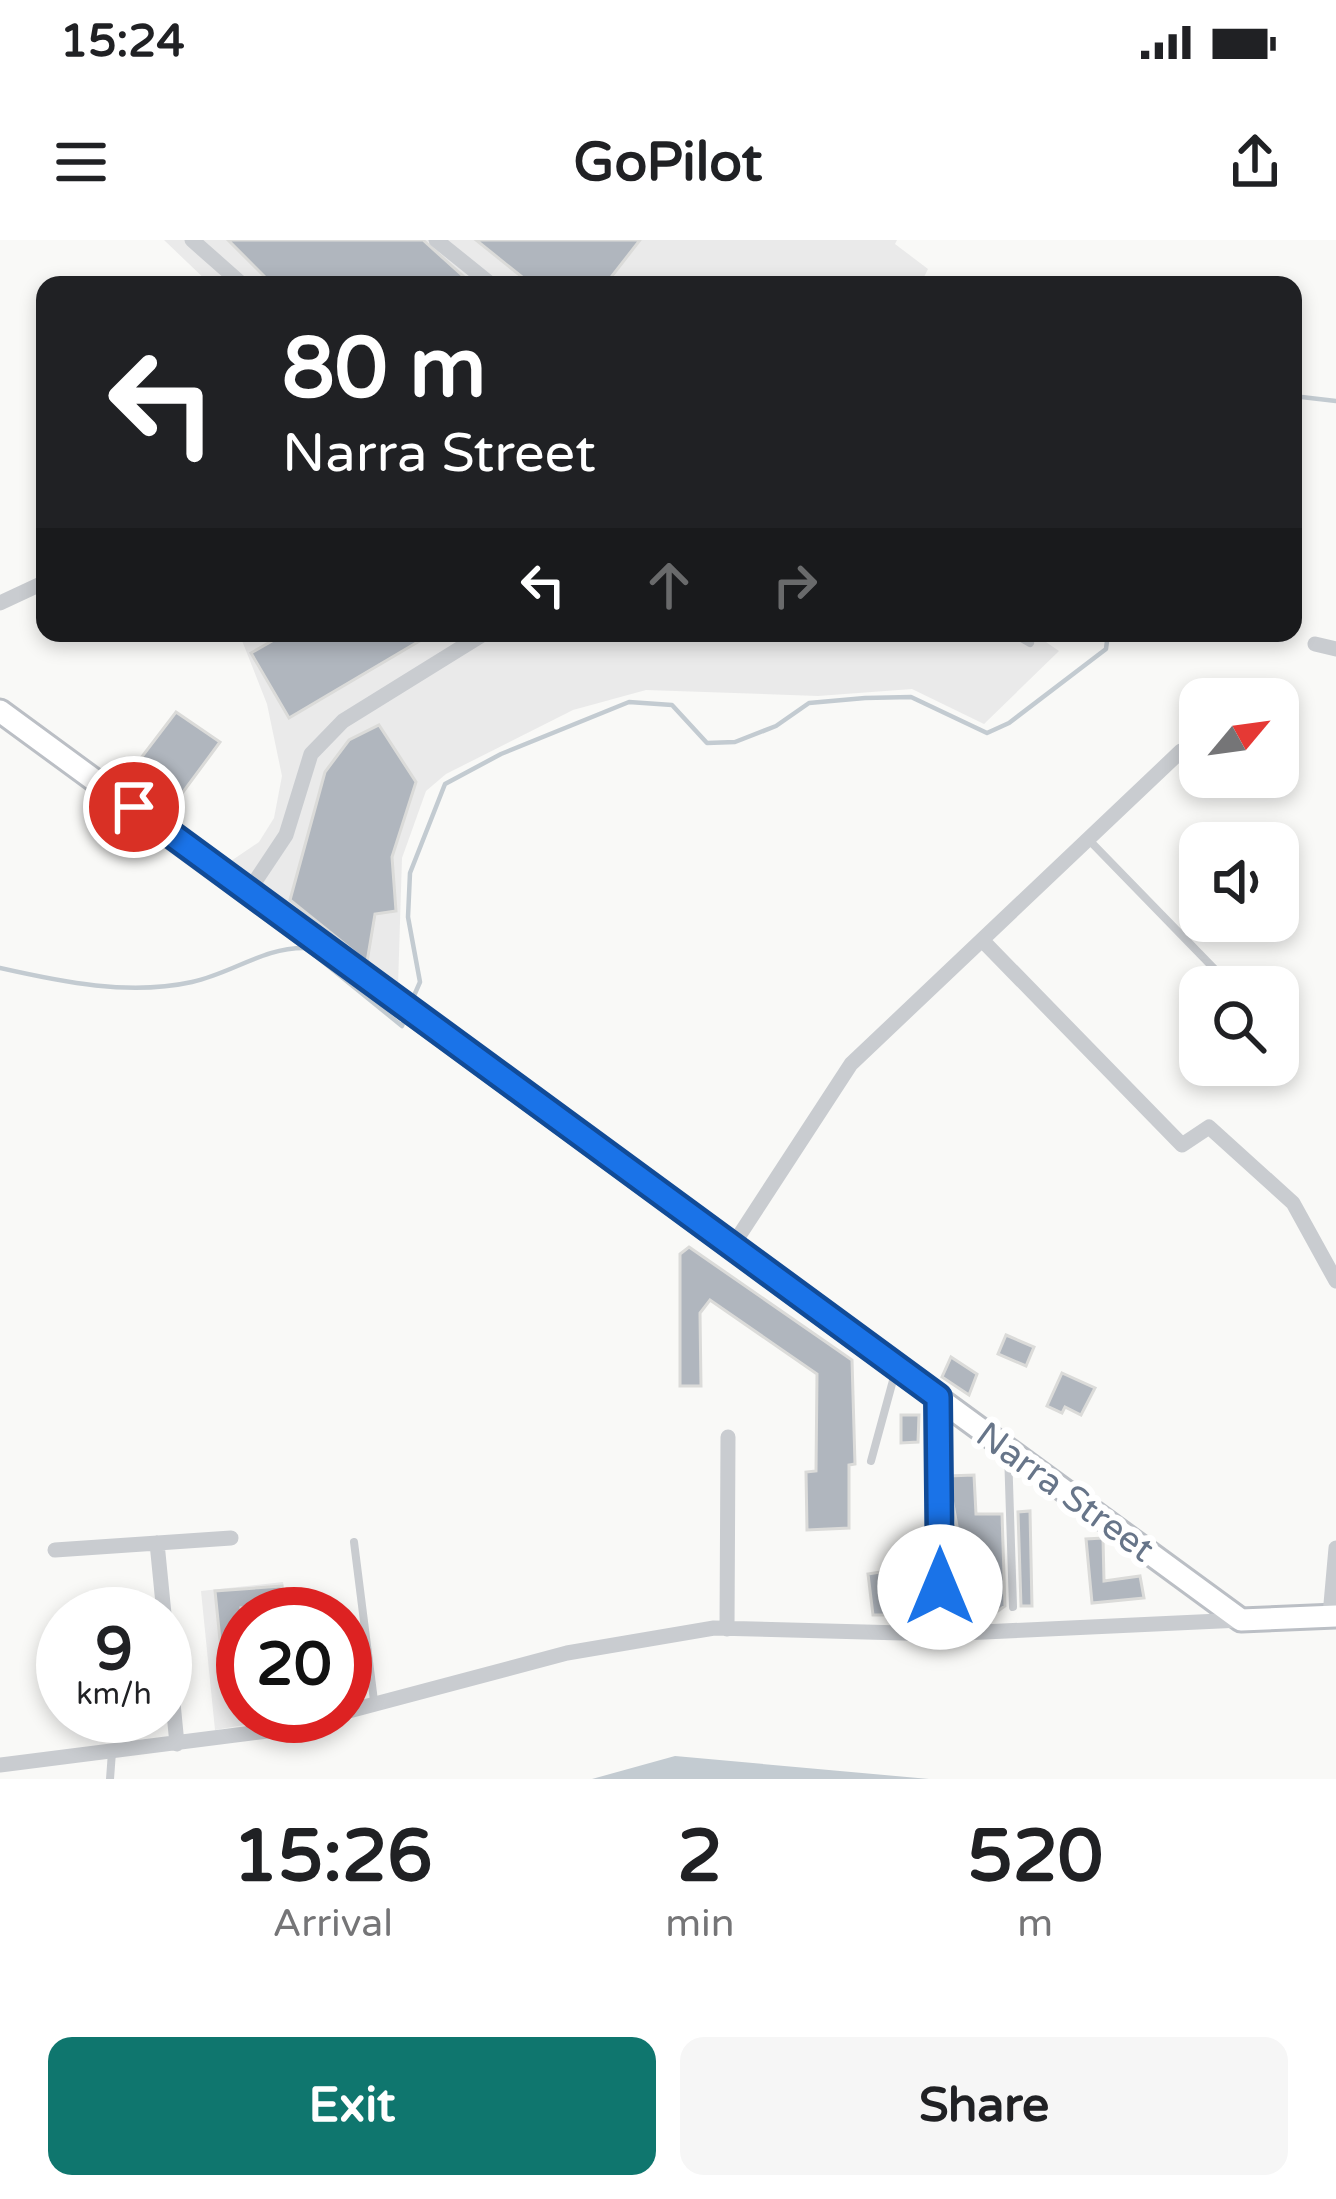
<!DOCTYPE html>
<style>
body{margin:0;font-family:"Varela Round",sans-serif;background:#f6f6f6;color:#202124;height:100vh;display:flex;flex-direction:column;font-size:45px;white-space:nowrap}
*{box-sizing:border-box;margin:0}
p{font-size:39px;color:#757577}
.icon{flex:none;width:66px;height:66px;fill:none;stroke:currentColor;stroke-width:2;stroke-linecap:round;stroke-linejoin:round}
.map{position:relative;height:1539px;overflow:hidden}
.side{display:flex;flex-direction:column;background:#fff;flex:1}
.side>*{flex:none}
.top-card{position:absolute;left:36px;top:36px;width:1266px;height:366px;border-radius:24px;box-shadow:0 6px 18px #0003;background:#202124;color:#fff;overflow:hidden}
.needle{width:78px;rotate:61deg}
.fabs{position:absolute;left:1179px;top:438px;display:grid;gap:24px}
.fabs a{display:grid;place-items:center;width:120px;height:120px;border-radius:24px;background:#fff;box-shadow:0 6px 18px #0003;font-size:60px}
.speed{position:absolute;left:36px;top:1347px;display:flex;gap:24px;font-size:60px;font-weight:700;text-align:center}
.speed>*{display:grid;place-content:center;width:156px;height:156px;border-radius:50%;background:#fff;box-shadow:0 6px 18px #0003;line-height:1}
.speed small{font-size:30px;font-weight:400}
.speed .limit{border:18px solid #d22;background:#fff;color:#111}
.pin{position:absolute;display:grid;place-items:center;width:102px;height:102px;color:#fff;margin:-51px;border:6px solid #fff;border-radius:50%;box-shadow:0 3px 12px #0007}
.me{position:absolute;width:132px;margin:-66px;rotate:0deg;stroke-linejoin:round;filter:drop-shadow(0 0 9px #0008)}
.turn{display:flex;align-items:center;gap:42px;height:252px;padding:0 48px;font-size:54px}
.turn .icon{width:156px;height:156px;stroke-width:2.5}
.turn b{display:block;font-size:84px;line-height:102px}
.lanes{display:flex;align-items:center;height:114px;padding:0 48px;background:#0003;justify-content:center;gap:60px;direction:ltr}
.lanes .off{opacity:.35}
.eta{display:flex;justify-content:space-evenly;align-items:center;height:204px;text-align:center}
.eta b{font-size:72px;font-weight:800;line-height:84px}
.cta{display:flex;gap:24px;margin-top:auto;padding:24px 48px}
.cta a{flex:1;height:138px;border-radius:24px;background:#0f766e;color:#fff;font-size:48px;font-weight:800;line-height:138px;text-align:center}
.cta a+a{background:#f6f6f6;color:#202124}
.status{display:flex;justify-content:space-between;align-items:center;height:84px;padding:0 60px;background:#fff;direction:ltr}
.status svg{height:33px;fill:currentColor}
header{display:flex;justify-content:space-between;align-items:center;height:156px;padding:0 48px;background:#fff;font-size:54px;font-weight:800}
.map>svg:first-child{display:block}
.built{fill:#eaeaea}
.water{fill:#c3cbd1}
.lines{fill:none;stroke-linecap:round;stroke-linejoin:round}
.stream{stroke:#c3cbd1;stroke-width:4.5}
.building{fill:#b0b6be;stroke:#dbdbd9;stroke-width:3}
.secondary-casing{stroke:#bbbfc5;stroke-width:27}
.service{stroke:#c9ccd0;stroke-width:8}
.minor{stroke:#c9ccd0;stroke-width:15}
.secondary{stroke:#fff;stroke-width:21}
.route-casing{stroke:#114b97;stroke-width:30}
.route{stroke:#1a73e8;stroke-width:21}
.labels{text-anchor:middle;stroke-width:12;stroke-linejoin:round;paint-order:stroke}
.street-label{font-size:36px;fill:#677589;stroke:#fff}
</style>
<div class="status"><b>15:24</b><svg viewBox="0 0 49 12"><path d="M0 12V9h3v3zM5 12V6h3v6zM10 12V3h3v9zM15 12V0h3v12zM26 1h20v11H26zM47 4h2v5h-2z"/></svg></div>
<header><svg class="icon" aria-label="menu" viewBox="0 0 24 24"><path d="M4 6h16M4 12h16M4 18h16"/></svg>GoPilot<svg class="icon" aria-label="share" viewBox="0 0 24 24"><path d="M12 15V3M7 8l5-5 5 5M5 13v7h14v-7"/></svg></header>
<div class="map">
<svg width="1336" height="1539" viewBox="0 0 1336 1539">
<rect width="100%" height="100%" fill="#f9f9f7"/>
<path class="built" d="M164,0H897L895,4L928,29L920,45H211Z
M239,393H1033L1059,411L984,484L912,449L818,456L646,450L573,470L446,534L426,551L402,618L398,746L228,623L259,602L274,578L282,536L267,464Z
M283,1342L287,1374H243V1476H297L215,1490L201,1351Z"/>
<path class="water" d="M675,1516L929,1539H592Z"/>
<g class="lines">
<path class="stream" d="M1293,156L1336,161
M0,728C62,742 129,756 192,742C233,733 264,707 306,708L402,786L406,776
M413,758L420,742L408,677L410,633L445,544L501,514L629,462L672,465L707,503L735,502L776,486L809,463L865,458L911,457L987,493L1009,483L1106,409L1108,393"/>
</g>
<path class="building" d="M228,0H423L473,45H273Z
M476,0H640L605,45H532Z
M286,393H433L289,478L251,413Z
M176,472L220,502L172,567L128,535Z
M379,485L416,542L392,617L396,671L375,674L367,722L290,660L325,532L349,500Z
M689,1007L852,1120L855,1224L849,1225V1288L807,1290L806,1232L816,1231L817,1134L710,1060L700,1073L701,1146H680V1014Z
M1006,1095L1034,1107L1026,1126L998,1114Z
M951,1117L977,1134L969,1155L942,1137Z
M1062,1133L1095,1148L1081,1175L1065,1167L1062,1173L1047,1166Z
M901,1175H919L918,1202L901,1203Z
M974,1235L976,1274H1002L1005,1366L998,1371L959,1368L957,1321L948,1322V1286H957L948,1236Z
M1030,1271L1032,1366H1021L1018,1272Z
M1103,1298L1104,1341L1140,1336L1144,1358L1092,1363L1086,1299Z
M929,1312L931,1341H920V1375H873L868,1334L893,1330V1315Z
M282,1346L283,1365L241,1368L243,1398L220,1400L215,1351Z"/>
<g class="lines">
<defs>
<path id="secondary" d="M0,471L1241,1380L1336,1376"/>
</defs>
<use href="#secondary" class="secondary-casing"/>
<path class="service" d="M1013,393L1030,403
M1088,599L1232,747
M939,1165L940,1394
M1008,1212L1013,1367
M871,1221L895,1133
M354,1302L374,1461
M110,1539L112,1512"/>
<path class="minor" d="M192,0L243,45
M436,0L492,45
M0,363L45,342
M1315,404L1336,409
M250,649L286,595L311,514L343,481L485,393
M982,700L1182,905L1209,887L1293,963L1336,1041
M733,1005L851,824L1181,511
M157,1303L164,1374
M55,1310L231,1298
M1330,1375L1336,1308
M165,1381L177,1504
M727,1389L728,1197
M345,1472L567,1413L714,1388L940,1394L1241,1380
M0,1525L276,1490L329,1476"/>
<use href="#secondary" class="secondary"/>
</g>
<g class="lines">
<defs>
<path id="route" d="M134,567L938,1157L940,1347"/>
</defs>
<use href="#route" class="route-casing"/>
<use href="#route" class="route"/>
</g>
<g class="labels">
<g class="street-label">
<text transform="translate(1066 1251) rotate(36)" y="13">Narra Street</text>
</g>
</g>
</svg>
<div class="fabs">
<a><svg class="needle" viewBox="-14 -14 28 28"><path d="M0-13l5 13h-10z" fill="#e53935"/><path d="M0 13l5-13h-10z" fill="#757577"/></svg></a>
<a><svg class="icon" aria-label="sound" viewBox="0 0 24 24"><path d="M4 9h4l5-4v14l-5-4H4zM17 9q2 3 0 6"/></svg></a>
<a><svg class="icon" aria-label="search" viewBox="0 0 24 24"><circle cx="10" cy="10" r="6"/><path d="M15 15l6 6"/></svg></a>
</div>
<div class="speed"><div>9<small>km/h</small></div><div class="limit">20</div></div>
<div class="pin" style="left:134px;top:567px;background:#d93025"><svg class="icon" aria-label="arrive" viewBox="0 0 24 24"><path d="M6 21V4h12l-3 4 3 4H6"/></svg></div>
<svg class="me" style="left:940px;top:1347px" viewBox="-20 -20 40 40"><circle r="19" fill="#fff"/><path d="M0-13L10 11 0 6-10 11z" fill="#1a73e8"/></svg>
<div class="top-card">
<div class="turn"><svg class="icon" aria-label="left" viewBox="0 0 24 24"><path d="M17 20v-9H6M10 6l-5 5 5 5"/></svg><div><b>80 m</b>Narra Street</div></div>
<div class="lanes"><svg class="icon" aria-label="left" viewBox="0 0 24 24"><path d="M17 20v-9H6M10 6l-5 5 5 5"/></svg><svg class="icon off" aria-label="ahead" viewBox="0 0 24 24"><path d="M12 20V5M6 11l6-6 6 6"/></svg><svg class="icon off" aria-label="right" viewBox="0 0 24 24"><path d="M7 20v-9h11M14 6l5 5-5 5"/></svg></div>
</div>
</div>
<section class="side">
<div class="eta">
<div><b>15:26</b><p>Arrival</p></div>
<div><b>2</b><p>min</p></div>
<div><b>520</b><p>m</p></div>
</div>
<div class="cta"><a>Exit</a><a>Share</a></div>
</section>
